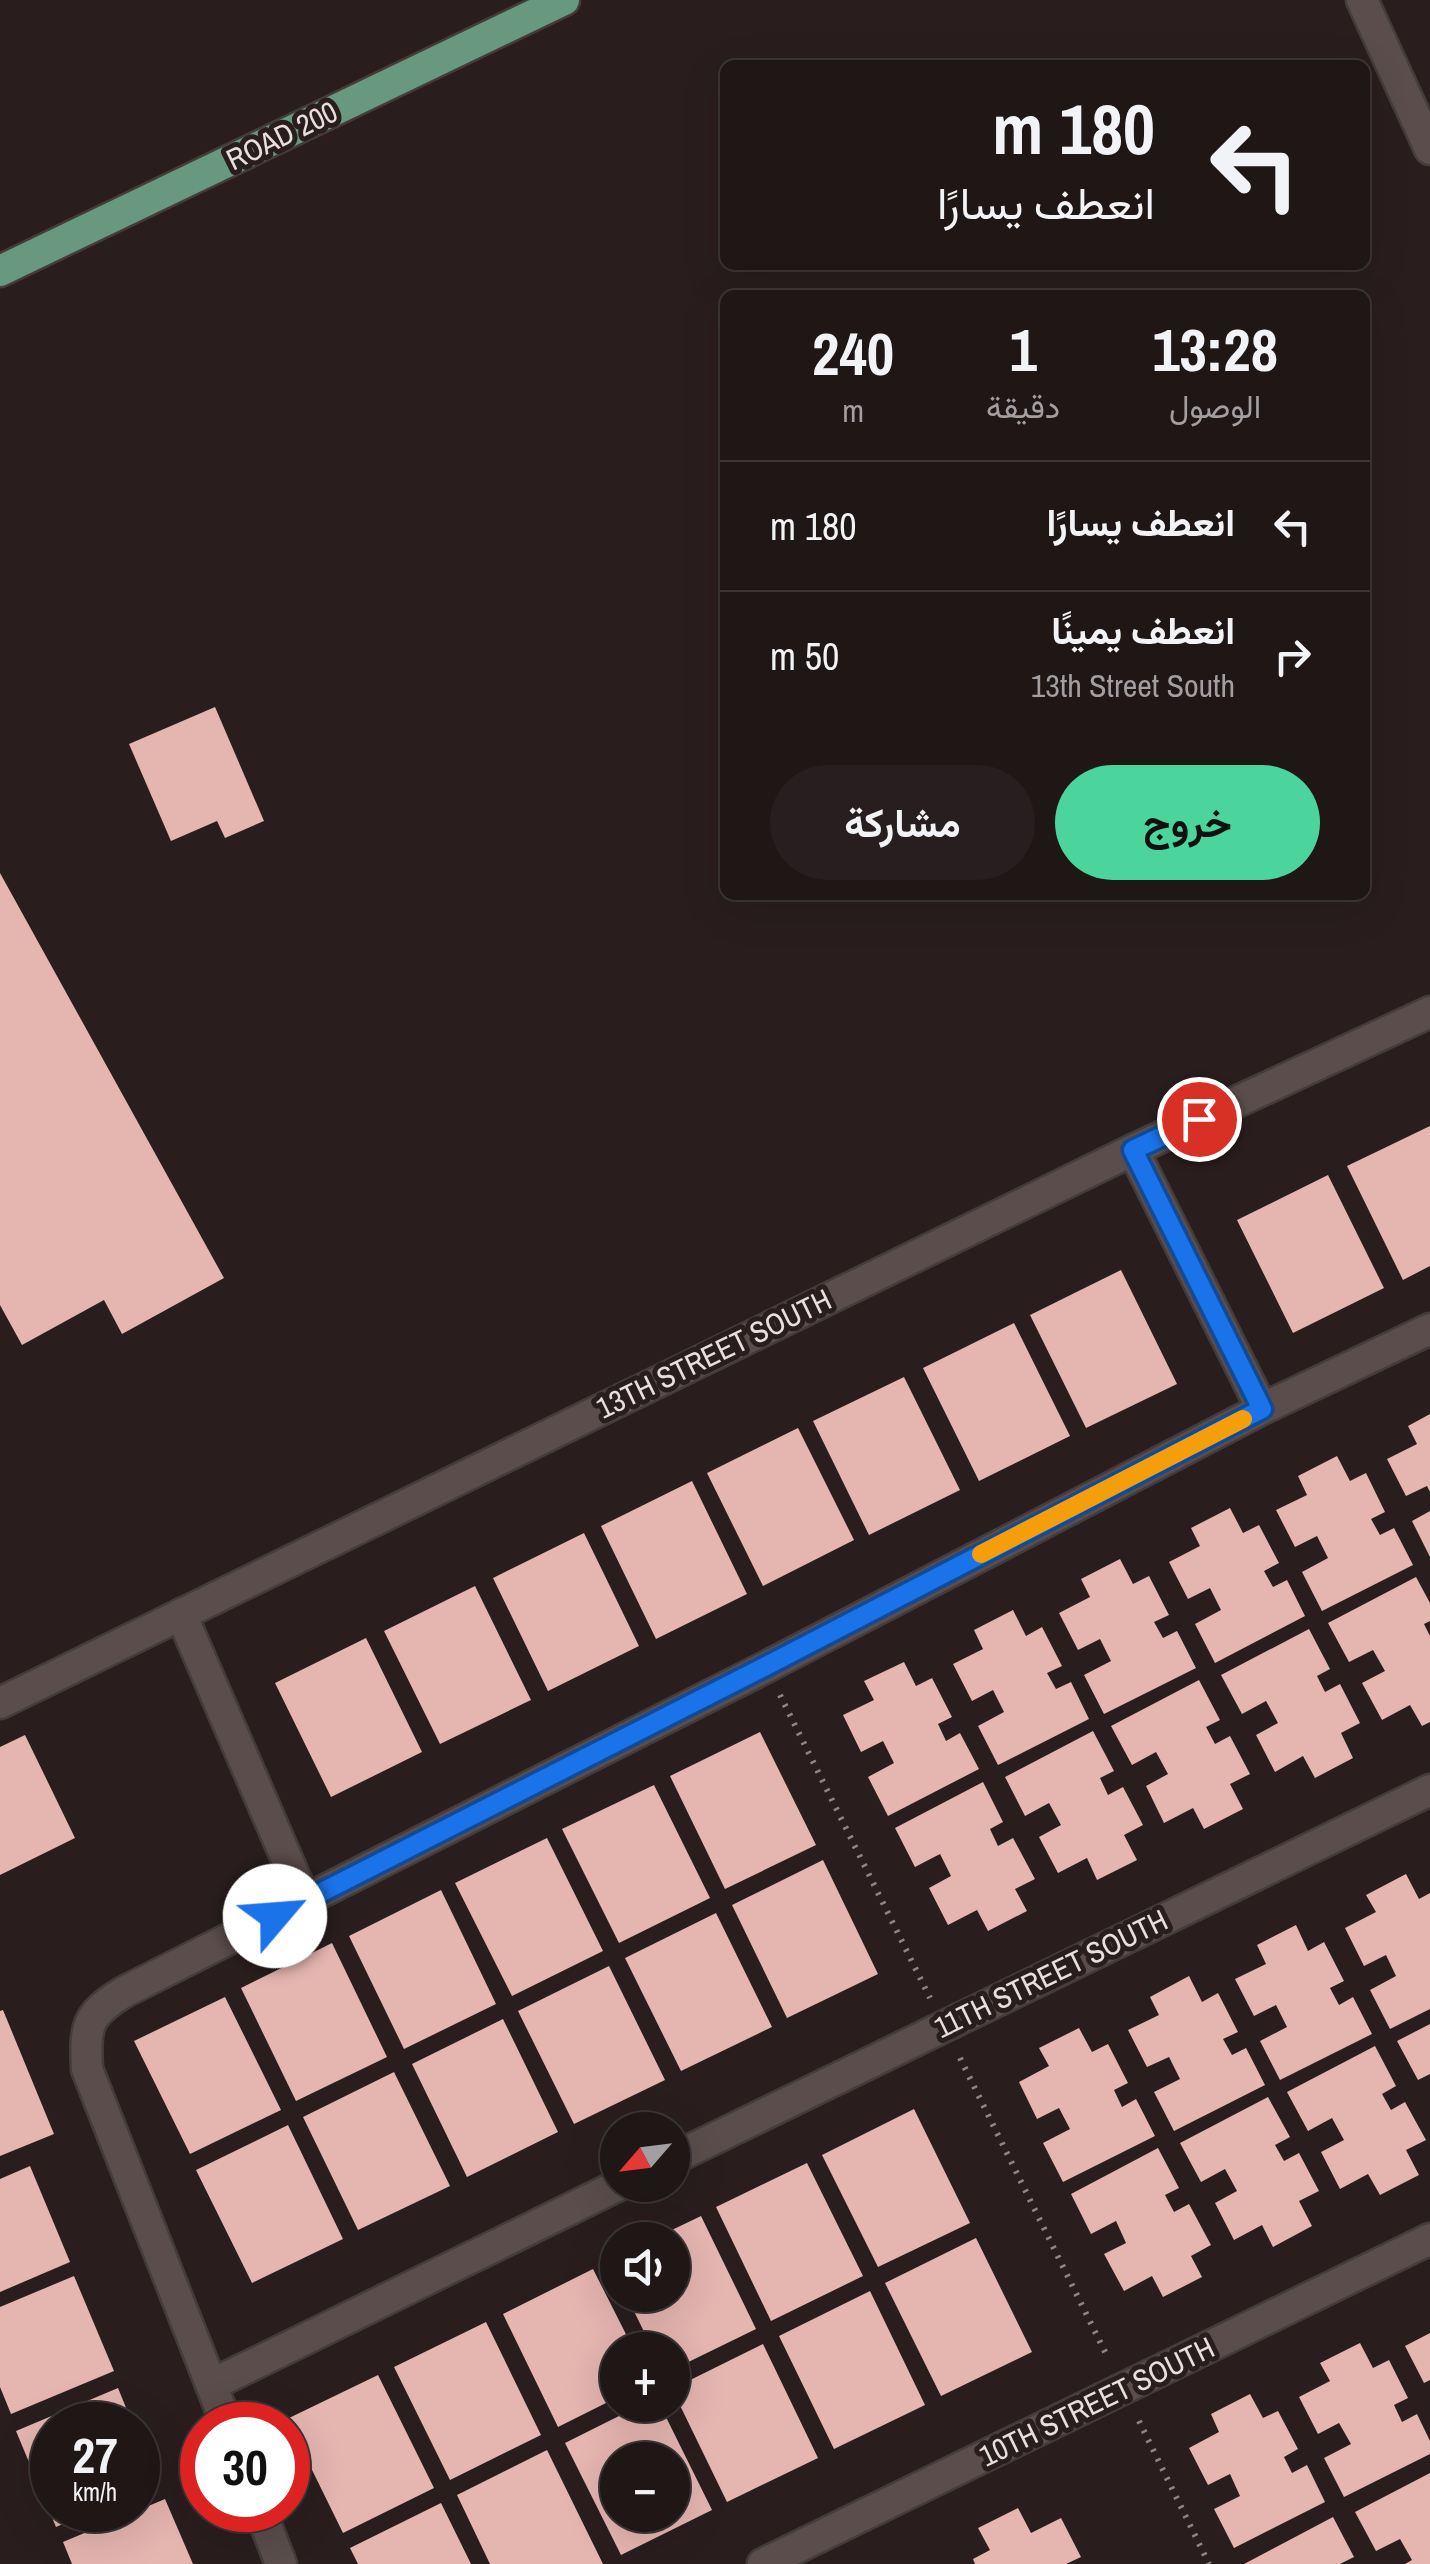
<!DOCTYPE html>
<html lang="ar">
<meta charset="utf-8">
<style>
body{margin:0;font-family:"Archivo Narrow",Vazirmatn,sans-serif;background:#271f1f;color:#f1f3f6;direction:rtl;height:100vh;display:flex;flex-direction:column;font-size:38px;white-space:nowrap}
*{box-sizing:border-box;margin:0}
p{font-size:32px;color:#a19fa1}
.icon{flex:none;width:55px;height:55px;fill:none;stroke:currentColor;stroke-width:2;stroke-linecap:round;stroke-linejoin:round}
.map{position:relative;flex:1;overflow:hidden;direction:ltr}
.drawer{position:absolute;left:720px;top:290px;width:650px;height:610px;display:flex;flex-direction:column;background:#1f1616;border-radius:15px;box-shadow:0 10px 40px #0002,0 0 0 2px #3c3535;direction:rtl}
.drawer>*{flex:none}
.guide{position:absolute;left:720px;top:60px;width:650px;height:210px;border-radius:15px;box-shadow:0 10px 40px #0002,0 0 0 2px #3c3535;direction:rtl;background:#1f1616;color:#f1f3f6;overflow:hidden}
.needle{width:65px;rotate:242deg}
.buttons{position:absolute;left:600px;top:2112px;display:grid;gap:20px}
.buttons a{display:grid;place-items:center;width:90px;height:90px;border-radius:50%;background:#1f1616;box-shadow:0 10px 40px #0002,0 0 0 2px #3c3535;font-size:50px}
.speed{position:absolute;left:30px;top:2402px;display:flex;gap:20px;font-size:50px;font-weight:700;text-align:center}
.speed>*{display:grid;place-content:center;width:130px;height:130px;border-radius:50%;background:#1f1616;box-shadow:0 10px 40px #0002,0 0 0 2px #3c3535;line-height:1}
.speed small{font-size:25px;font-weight:400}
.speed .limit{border:15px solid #d22;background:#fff;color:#111}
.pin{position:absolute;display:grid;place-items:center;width:85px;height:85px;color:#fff;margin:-42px;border:5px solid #fff;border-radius:50%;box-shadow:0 2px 10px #0007}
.me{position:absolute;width:110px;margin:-55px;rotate:63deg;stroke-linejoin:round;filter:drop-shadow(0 0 8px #0008)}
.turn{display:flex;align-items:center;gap:35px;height:210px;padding:0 50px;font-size:45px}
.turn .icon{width:130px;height:130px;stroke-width:2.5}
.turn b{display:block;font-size:70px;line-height:85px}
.eta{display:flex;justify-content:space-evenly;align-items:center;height:170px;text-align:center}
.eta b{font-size:60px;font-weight:700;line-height:70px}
.button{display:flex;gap:20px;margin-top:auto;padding:20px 50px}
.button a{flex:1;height:115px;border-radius:60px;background:#4bd49b;color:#111;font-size:40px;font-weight:700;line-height:115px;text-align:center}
.button a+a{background:#271f1f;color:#f1f3f6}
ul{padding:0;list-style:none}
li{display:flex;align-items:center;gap:30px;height:130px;padding:0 50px;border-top:2px solid #3c3535}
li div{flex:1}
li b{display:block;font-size:38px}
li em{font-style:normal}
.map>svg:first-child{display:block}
.building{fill:#e5b5b0;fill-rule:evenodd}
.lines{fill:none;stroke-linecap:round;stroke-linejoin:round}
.minor-casing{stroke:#443c3b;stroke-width:35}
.major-casing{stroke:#443c3b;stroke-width:35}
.path{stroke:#8f8584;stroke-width:6;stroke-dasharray:2.5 8;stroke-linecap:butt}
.minor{stroke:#5a4d4c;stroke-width:30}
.major{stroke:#68987e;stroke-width:30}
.route-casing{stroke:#114b97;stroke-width:25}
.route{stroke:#1a73e8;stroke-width:18}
.slow{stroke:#f59e0b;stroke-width:18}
.labels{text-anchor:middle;stroke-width:10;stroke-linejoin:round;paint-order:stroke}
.street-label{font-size:30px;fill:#e7dfde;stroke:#291e1d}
</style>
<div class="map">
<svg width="1430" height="2564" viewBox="0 0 1430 2564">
<rect width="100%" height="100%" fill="#291e1d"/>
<path class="building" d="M215,707L264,821L225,838L217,821L171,841L129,744Z
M0,873L224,1278L122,1334L104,1300L22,1345L0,1305Z
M1430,1126V1266L1403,1280L1347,1166Z
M1328,1175L1384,1288L1293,1333L1237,1220Z
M1121,1270L1177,1384L1086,1428L1030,1315Z
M1014,1323L1070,1436L979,1481L923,1368Z
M904,1377L960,1490L869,1535L813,1421Z
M1430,1414V1492L1427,1486L1406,1496L1387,1459L1417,1444L1408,1426Z
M798,1428L854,1540L763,1586L707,1473Z
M1337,1456L1350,1481L1366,1473L1385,1512L1371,1519L1380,1535L1394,1528L1413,1565L1322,1611L1302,1572L1328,1558L1317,1536L1295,1547L1276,1510L1307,1495L1298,1476Z
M692,1481L747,1594L656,1639L601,1526Z
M1230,1508L1243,1533L1259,1525L1279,1563L1264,1571L1273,1587L1287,1580L1305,1616L1215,1663L1195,1624L1221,1610L1210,1588L1188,1599L1169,1562L1200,1546L1191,1528Z
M1430,1511V1557L1412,1521Z
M584,1533L639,1646L548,1691L493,1578Z
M1120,1559L1133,1584L1149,1576L1169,1615L1154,1622L1163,1638L1177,1631L1196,1668L1104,1714L1084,1675L1111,1661L1100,1639L1078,1650L1059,1613L1090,1597L1081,1579Z
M1416,1577L1430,1603V1621L1424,1624L1430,1636V1722L1422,1726L1410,1705L1382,1720L1362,1683L1385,1671L1373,1650L1349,1662L1328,1623Z
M475,1586L531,1700L440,1744L384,1631Z
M1013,1610L1026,1636L1042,1627L1062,1666L1047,1673L1056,1689L1071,1682L1089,1719L998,1765L978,1726L1004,1712L993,1690L972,1701L953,1664L983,1649L974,1630Z
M1309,1629L1330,1669L1317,1676L1325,1692L1340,1684L1360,1723L1341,1733L1353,1758L1315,1778L1303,1756L1275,1772L1256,1735L1278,1723L1266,1701L1242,1714L1221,1675Z
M366,1638L422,1752L331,1797L275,1683Z
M904,1662L916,1686L932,1678L952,1717L938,1724L946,1741L960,1733L979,1769L888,1816L868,1777L894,1763L883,1741L861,1752L843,1715L874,1700L864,1681Z
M1199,1680L1220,1720L1206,1727L1215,1744L1230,1736L1250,1774L1230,1784L1243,1809L1204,1829L1193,1808L1164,1823L1146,1786L1168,1774L1156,1752L1132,1765L1111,1726Z
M1093,1731L1114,1771L1100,1778L1108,1795L1123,1787L1143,1825L1124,1835L1137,1860L1097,1880L1087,1858L1058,1873L1039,1837L1061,1825L1049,1803L1025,1816L1005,1777Z
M760,1732L816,1845L725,1889L670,1776Z
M25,1735L75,1838L0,1875V1747Z
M983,1782L1003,1822L990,1829L998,1846L1013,1838L1035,1879L1015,1889L1027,1911L988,1931L977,1910L948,1925L929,1888L951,1876L940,1854L915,1867L895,1828Z
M654,1785L710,1898L619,1943L562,1829Z
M547,1838L603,1951L512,1996L455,1883Z
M823,1860L878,1974L787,2018L732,1905Z
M1406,1874L1419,1899L1430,1893V2009L1390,2029L1370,1990L1396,1976L1386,1955L1364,1966L1345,1928L1376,1912L1366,1895Z
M441,1890L496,2004L404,2049L349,1936Z
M716,1913L772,2027L681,2071L625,1958Z
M1296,1925L1308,1951L1324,1942L1344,1981L1330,1988L1339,2005L1353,1997L1372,2034L1280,2080L1260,2041L1287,2027L1276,2005L1254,2016L1235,1979L1266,1964L1257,1945Z
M332,1943L387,2057L296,2101L241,1988Z
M609,1966L665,2080L574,2124L518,2011Z
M1189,1976L1202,2002L1218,1993L1238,2032L1223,2039L1232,2055L1246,2048L1265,2085L1174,2131L1154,2092L1180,2079L1169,2057L1147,2067L1128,2030L1159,2015L1150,1997Z
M225,1997L281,2110L190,2154L134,2041Z
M3,2010L54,2134L0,2156V2011Z
M503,2019L558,2132L467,2177L412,2064Z
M1430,2024V2074L1418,2080L1397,2041Z
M1079,2028L1092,2052L1108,2044L1128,2083L1114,2090L1122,2107L1136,2099L1155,2136L1063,2182L1043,2143L1070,2129L1059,2108L1037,2119L1019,2082L1049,2066L1039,2048Z
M1375,2046L1396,2086L1382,2094L1391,2110L1405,2102L1426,2140L1406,2150L1419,2175L1380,2195L1368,2174L1340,2189L1321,2152L1344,2140L1332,2118L1308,2131L1287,2092Z
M394,2072L450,2186L358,2230L303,2117Z
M1268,2097L1290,2137L1275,2145L1284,2161L1299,2153L1319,2191L1299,2201L1312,2226L1273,2247L1262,2225L1234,2240L1215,2203L1237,2191L1225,2169L1201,2182L1180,2143Z
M914,2109L970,2223L878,2267L822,2155Z
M288,2125L343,2239L252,2283L196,2170Z
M1158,2148L1179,2188L1165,2195L1174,2212L1189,2204L1211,2245L1191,2256L1202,2277L1163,2297L1152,2276L1124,2291L1104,2254L1126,2243L1116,2221L1091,2234L1071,2194Z
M807,2163L863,2276L771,2321L716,2207Z
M30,2166L70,2262L0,2292V2179Z
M701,2216L756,2329L672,2370V2350H653L626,2295H672V2240H651Z
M976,2238L1032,2352L941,2396L885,2283Z
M593,2269L634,2350H618V2397L558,2427L503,2314Z
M74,2276L114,2371L11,2414L0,2387V2307Z
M870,2291L925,2405L834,2449L779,2336Z
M486,2322L541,2435L450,2480L394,2367Z
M1430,2333V2380L1424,2383L1405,2346Z
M1360,2343L1373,2368L1389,2360L1408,2398L1394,2405L1402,2422L1417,2414L1430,2441V2454L1344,2497L1324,2458L1351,2444L1339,2423L1318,2434L1299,2397L1330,2381L1320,2363Z
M763,2344L818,2458L727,2502L672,2389Z
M378,2375L434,2488L343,2533L287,2419Z
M118,2388L133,2425H52V2510H95L56,2527L16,2431Z
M1250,2394L1263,2418L1278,2411L1298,2449L1284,2457L1292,2473L1307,2465L1325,2502L1234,2548L1214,2509L1240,2496L1230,2474L1208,2485L1189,2448L1219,2432L1211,2414Z
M641,2405H660L712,2510L621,2555L565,2443ZM618,2460H672V2515H618Z
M138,2435L158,2483L138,2492Z
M547,2450L603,2564H490L457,2495Z
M1430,2473V2564H1405L1412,2560L1400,2539L1376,2551L1355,2512Z
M165,2499L193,2564H72L63,2542Z
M441,2503L471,2564H358L350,2548Z
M1018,2508L1031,2533L1061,2518L1081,2557L1066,2564H975L973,2559L990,2550L978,2528Z
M1333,2517L1354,2557L1340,2564H1244Z"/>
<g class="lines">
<defs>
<path id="minor" d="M1362,0L1430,149
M1133,1150L1262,1409
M181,1614L305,1901
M0,1703L1133,1150L1430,1012
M672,2159L1430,1790
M211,2385L619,2185
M227,2425L87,2069C85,2026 86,2015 124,1992L766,1667L1262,1409L1430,1329
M260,2510L281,2564
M763,2564L1430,2239"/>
<path id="major" d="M0,271L564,0"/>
</defs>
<use href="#minor" class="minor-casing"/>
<use href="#major" class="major-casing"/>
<path class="path" d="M780,1695L930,1998
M960,2058L1107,2356
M1139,2421L1209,2564"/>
<use href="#minor" class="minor"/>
<use href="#major" class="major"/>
</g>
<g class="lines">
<defs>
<path id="route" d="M275,1916L766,1666L1262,1409L1133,1150L1199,1119"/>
</defs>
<use href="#route" class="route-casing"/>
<use href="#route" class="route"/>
<path class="slow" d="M981,1554L1243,1419"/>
</g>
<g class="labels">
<g class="street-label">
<text transform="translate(282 136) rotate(-26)" y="10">ROAD 200</text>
<text transform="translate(714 1354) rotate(-26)" y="10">13TH STREET SOUTH</text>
<text transform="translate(1051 1974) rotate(-26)" y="10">11TH STREET SOUTH</text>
<text transform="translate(1097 2402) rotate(-26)" y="10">10TH STREET SOUTH</text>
</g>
</g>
</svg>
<div class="buttons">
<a><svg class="needle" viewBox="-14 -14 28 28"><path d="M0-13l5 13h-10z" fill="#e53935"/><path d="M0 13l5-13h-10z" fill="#a19fa1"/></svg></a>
<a><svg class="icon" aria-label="sound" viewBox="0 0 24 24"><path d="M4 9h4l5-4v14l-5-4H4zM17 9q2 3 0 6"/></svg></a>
<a>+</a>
<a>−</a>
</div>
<div class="speed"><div>27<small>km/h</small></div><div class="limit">30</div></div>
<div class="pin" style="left:1199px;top:1119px;background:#d93025"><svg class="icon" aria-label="arrive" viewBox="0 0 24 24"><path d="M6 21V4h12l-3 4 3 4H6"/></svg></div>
<svg class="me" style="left:275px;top:1916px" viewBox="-20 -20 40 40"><circle r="19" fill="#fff"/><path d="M0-13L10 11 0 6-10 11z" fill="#1a73e8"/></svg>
<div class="guide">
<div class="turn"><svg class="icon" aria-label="left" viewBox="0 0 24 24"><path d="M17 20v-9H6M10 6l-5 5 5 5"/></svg><div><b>180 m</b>انعطف يسارًا</div></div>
</div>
<section class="drawer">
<div class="eta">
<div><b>13:28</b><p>الوصول</p></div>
<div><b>1</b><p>دقيقة</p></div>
<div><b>240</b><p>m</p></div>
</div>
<ul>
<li><svg class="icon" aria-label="left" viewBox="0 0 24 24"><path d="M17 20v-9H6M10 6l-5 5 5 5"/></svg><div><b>انعطف يسارًا</b></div><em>180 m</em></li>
<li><svg class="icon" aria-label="right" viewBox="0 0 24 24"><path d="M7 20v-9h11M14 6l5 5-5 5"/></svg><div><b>انعطف يمينًا</b><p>13th Street South</p></div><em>50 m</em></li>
</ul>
<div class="button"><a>خروج</a><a>مشاركة</a></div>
</section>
</div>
